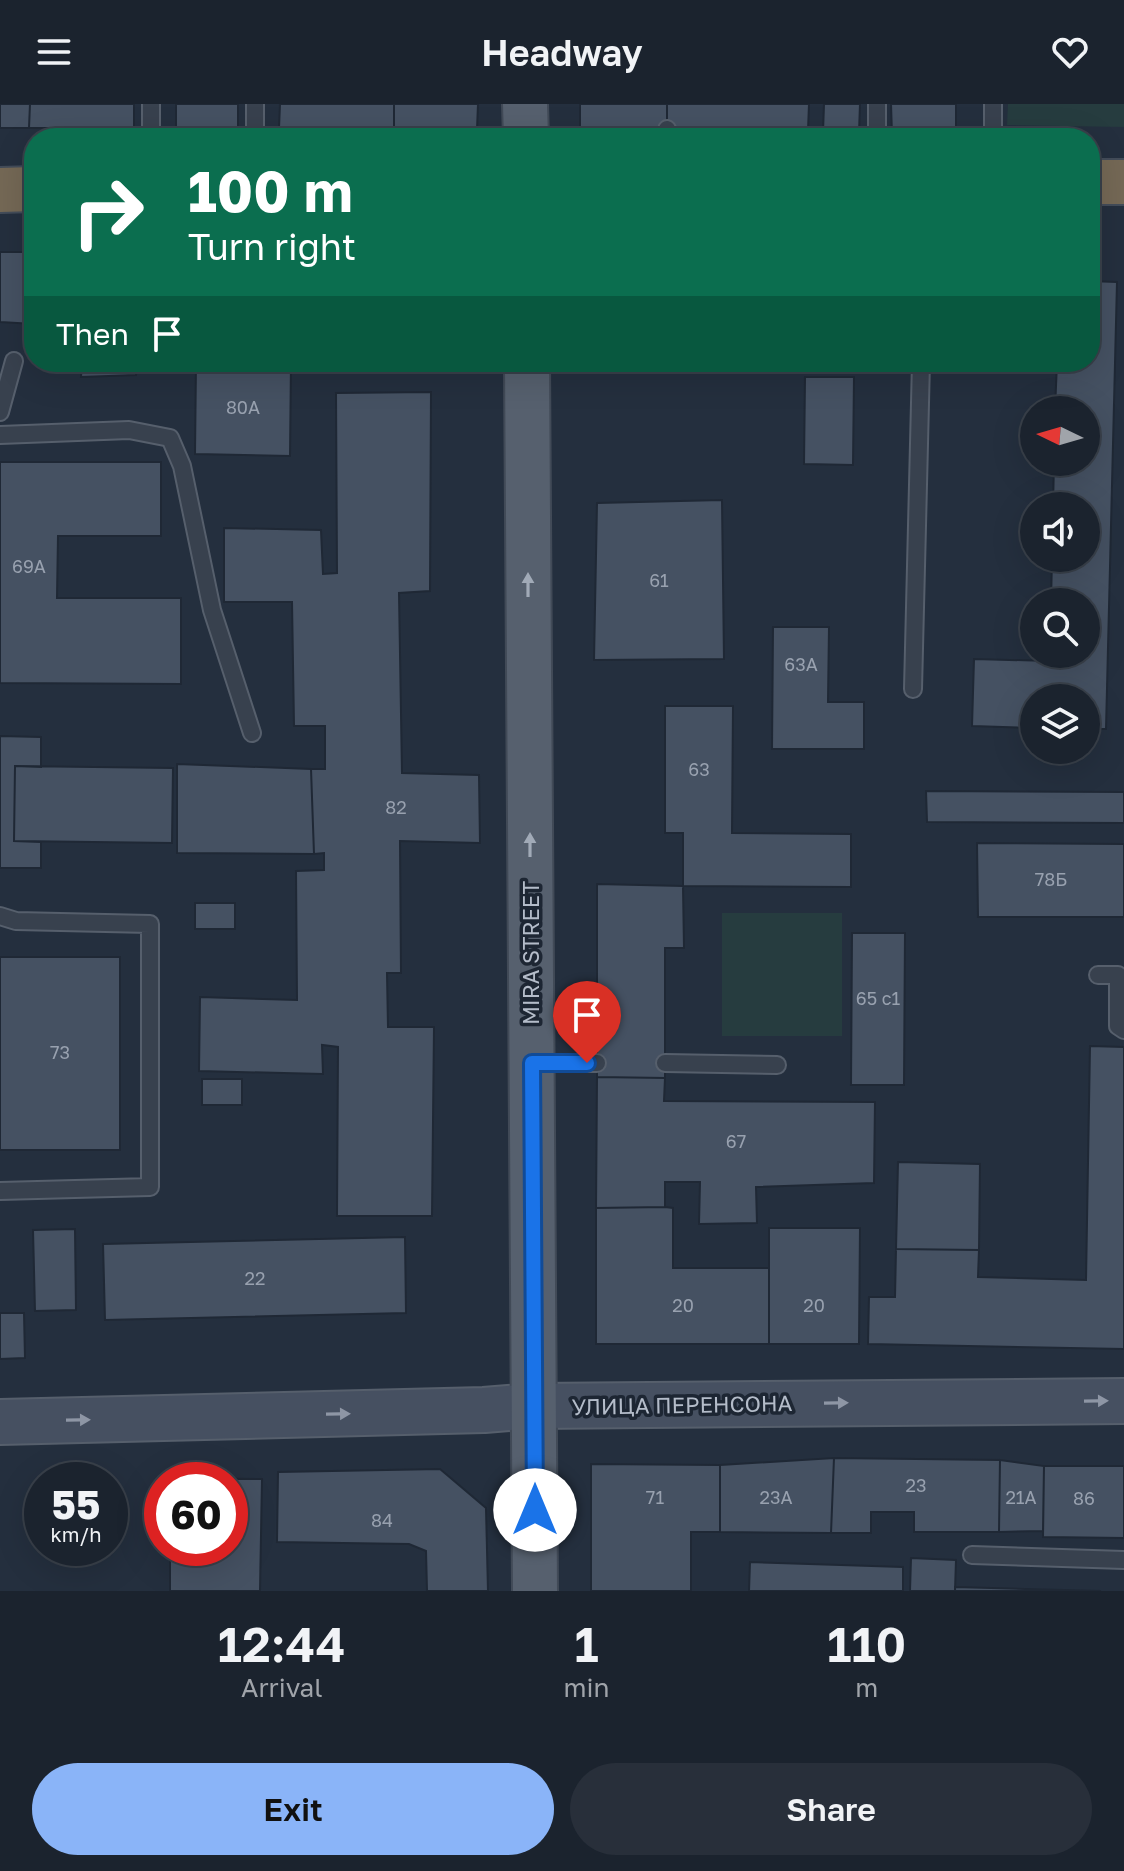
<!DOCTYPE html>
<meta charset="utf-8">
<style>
body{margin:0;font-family:"Golos Text",sans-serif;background:#282f3a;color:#f1f3f6;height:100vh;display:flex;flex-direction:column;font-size:30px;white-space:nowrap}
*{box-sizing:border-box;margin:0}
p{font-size:26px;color:#a0a4aa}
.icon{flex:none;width:44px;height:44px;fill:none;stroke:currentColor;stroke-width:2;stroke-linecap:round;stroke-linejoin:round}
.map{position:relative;height:1487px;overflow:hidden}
.side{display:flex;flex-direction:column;background:#1b232e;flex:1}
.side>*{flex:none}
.hud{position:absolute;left:24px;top:24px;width:1076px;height:244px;border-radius:32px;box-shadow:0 8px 32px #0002,0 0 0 2px #39404a;background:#0b6e4f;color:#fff;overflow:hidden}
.needle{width:52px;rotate:275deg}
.controls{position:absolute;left:1020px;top:292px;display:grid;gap:16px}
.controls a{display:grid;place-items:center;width:80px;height:80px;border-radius:50%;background:#1b232e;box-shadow:0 8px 32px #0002,0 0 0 2px #39404a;font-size:40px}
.speed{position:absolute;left:24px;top:1358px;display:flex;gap:16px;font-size:40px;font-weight:700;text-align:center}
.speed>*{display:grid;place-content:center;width:104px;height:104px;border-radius:50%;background:#1b232e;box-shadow:0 8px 32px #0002,0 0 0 2px #39404a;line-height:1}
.speed small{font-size:20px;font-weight:400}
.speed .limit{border:12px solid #d22;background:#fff;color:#111}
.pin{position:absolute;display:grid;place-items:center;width:68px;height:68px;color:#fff;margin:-82px -34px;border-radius:50% 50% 50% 0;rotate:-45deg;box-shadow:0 0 8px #0007}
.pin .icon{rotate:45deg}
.me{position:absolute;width:88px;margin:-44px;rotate:0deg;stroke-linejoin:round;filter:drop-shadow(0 0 6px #0008)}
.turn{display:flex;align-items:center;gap:28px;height:168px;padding:0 32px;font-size:36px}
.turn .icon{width:104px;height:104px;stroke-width:2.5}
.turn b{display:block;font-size:56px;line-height:68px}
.then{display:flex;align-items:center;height:76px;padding:0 32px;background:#0003;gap:16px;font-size:30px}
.eta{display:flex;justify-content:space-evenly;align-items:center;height:136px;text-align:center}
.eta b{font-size:48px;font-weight:600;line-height:56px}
.primary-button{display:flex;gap:16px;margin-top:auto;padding:16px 32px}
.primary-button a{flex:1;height:92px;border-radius:48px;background:#8ab4f8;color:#111;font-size:32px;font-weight:600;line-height:92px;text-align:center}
.primary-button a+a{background:#282f3a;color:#f1f3f6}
header{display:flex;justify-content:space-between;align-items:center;height:104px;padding:0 32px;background:#1b232e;font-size:36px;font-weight:600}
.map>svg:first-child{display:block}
.green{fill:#263c3f}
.building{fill:#455162;stroke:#1f2835;stroke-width:2}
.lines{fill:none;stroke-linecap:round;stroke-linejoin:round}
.lane-casing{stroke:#565f6c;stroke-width:20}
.secondary-casing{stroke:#565f6c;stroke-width:48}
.primary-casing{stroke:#414a57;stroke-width:48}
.highway-casing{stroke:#434c59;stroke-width:48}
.lane{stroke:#38414e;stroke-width:16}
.secondary{stroke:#465061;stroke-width:44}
.primary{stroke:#56606e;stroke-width:44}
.highway{stroke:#746855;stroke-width:44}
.oneway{fill:#a1aab7}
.oneway2{fill:#8e96a5}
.route-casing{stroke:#114b97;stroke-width:20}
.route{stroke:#1a73e8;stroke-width:14}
.labels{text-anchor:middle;stroke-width:7;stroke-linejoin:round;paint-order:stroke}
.number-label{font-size:18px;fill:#98a1af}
.street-label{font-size:22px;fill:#b4bcc9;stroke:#1d2633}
</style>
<header><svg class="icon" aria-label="menu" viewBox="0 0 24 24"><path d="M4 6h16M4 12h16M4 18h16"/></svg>Headway<svg class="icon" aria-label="heart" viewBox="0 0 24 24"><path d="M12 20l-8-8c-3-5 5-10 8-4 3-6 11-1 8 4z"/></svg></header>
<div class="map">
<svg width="1124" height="1487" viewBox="0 0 1124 1487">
<rect width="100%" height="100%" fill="#242f3e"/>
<path class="green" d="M1008,0H1124V23L1007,21Z
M722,809H842V932H722Z"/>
<path class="building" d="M0,0H30L29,24H0Z
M30,0H134V24H29Z
M176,0H238V26L176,25Z
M280,0H394V25L279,24Z
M394,0H478L477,26L394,25Z
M580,0H667V25H580Z
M667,0H809L808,27L667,25Z
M824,0H860L859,29L823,28Z
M891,0H956V30L892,31Z
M0,148H34V220L0,218Z
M1090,177L1117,178L1106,625H1086V594H1034V624L972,622L974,555L1049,557V550H1086V498H1051L1052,454H1086V402H1053L1054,358H1086V306H1055L1057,258H1090Z
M82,258H137L136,271L81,273Z
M196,258H291L290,352L195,350Z
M805,273H854L853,361L804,360Z
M431,288L430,487L399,489L402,669L479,671L480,739L400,737L401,869H387L388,923H434L432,1112H337L338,943L322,941L323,970L199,967L200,893L297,896L296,767L324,766V749L314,750L311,665H325V622H294L292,498H224V424L321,426L323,470L337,469L336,289Z
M0,358H161V432H58L57,494H181V580L0,579Z
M722,396L724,555L594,556L597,399Z
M773,523H829L828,598H864V645H772Z
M665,602H733L732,729L851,730V783L683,782V729H665Z
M0,632L41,633V663L15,662L14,737L41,738V764H0Z
M177,660L311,665L314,750L177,749Z
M15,662L173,664L172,739L14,737Z
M926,687L1124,688V719L927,718Z
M977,739L1124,740V813H978Z
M597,780L683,782L684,844H665V974L597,973Z
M195,799H235V825H195Z
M852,829H905L904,981H851Z
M0,853H120V1046H0Z
M1090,942L1124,943V1245L868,1240L869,1193H895L896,1145L979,1146L978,1173L1086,1176Z
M597,973L665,974L664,997L875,998L874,1079L756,1083L757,1119L699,1120L700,1078H665V1103L596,1104Z
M202,975H242V1001H202Z
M898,1058L980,1060L979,1146L896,1145Z
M665,1103L673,1104V1164H769V1240H596V1104Z
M769,1124H860L859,1240H769Z
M75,1125L76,1206L35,1207L33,1126Z
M405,1133L406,1209L105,1216L103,1140Z
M0,1209H24L25,1254L0,1255Z
M834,1354L1000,1356L999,1428H914V1408H871V1429H831Z
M834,1354L831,1429L720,1428V1361Z
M1000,1356L1044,1362L1043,1427L999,1428Z
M591,1360L720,1361V1428H691V1487H591Z
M1044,1362H1124V1434L1043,1433Z
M440,1365L486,1404L488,1487H427L426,1447L409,1440L277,1438L278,1368Z
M171,1374L262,1375L260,1487H170V1444H230V1376H171Z
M911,1454L956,1456L955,1487H910Z
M750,1458L903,1463V1487H749Z
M955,1483L1101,1487H955Z"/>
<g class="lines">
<defs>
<path id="lane" d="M151,0V34
M255,34V0
M666,34L667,25
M877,34V0
M993,34V0
M0,308L14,257
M0,331L129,326L170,334L182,362L212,506L252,629
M913,585L921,258
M0,812L16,817L150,820V1083L0,1087
M1098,871H1118V922L1124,926
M533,959H597
M665,959L777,961
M972,1451L1124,1456"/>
<path id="secondary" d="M0,1318L484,1306L534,1302L1124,1297"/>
<path id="primary" d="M525,0L526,34
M527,258L535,1487"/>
<path id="highway" d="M1090,78H1124
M0,86L34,85"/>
</defs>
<use href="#lane" class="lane-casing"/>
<use href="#secondary" class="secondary-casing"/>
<use href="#primary" class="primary-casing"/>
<use href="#highway" class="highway-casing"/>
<use href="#lane" class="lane"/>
<use href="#secondary" class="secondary"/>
<use href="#primary" class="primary"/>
<use href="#highway" class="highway"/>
</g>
<defs><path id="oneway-solid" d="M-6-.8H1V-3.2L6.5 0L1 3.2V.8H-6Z" transform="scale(2)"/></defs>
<g class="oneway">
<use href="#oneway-solid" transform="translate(528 481) rotate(-90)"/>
<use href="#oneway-solid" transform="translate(530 741) rotate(-90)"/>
</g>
<g class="oneway2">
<use href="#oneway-solid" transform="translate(1096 1297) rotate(-1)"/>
<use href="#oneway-solid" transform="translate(836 1299) rotate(-1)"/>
<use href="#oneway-solid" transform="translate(338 1310) rotate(-1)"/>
<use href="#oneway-solid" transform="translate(78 1316) rotate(-1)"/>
</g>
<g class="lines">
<defs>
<path id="route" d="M535,1406L532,959H587"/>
</defs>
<use href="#route" class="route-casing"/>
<use href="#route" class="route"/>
</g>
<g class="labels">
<g class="number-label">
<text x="243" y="310">80А</text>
<text x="29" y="469">69А</text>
<text x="659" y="483">61</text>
<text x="801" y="567">63А</text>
<text x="699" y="672">63</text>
<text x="396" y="710">82</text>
<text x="1051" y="782">78Б</text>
<text x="878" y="901">65 с1</text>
<text x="60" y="955">73</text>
<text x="736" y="1044">67</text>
<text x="255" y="1181">22</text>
<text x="683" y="1208">20</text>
<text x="814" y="1208">20</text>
<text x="916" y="1388">23</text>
<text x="655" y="1400">71</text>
<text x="776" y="1400">23А</text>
<text x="1021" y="1400">21А</text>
<text x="1084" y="1401">86</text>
<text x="382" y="1423">84</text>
</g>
<g class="street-label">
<text transform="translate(531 849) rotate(-90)" y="8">MIRA STREET</text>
<text transform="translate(682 1301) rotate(-1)" y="8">УЛИЦА ПЕРЕНСОНА</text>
</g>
</g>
</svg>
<div class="controls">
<a><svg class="needle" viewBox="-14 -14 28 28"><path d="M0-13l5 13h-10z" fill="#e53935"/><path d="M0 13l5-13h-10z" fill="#a0a4aa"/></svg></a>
<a><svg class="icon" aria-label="sound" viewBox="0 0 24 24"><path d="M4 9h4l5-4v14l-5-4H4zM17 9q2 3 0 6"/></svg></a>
<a><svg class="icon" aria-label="search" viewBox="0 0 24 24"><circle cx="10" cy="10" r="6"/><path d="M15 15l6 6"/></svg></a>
<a><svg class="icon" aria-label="layers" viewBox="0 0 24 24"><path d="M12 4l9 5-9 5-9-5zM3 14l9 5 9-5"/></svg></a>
</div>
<div class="speed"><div>55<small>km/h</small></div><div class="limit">60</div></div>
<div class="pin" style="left:587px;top:959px;background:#d93025"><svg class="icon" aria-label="arrive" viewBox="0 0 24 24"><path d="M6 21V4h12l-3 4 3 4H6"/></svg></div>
<svg class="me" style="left:535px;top:1406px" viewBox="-20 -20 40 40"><circle r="19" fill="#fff"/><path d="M0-13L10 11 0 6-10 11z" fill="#1a73e8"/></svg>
<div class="hud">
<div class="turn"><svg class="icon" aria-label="right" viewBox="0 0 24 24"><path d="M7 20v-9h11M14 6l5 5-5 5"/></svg><div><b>100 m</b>Turn right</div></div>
<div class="then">Then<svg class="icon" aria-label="arrive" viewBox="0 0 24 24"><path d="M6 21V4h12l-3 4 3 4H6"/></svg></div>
</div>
</div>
<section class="side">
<div class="eta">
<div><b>12:44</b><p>Arrival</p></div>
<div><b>1</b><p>min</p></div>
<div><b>110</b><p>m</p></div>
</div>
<div class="primary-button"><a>Exit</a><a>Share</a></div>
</section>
